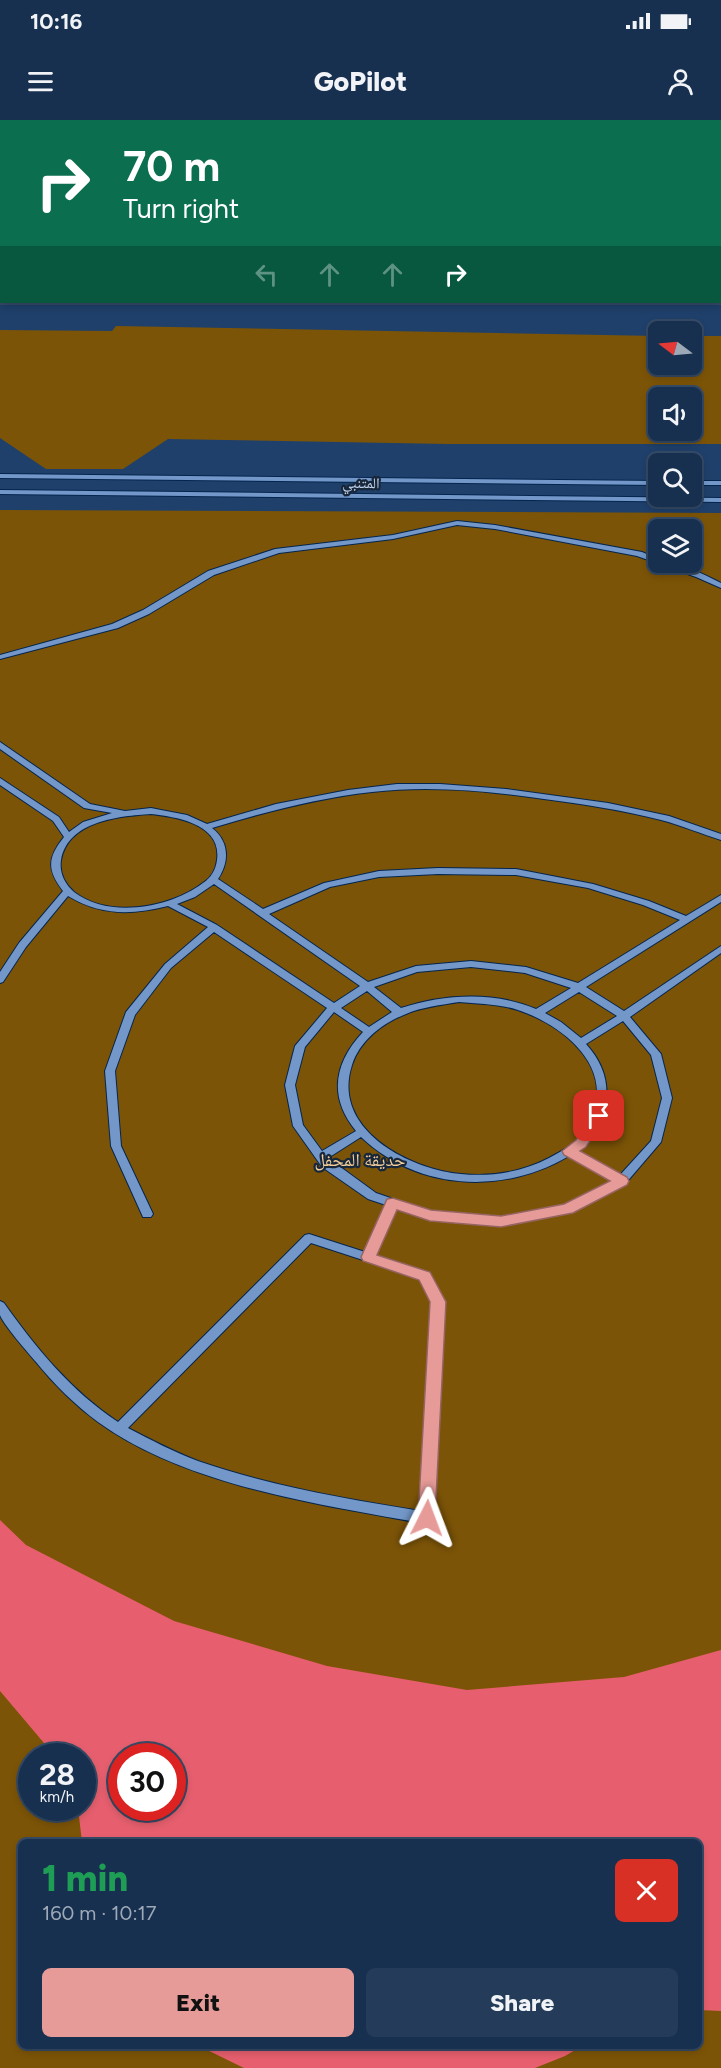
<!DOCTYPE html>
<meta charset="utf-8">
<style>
body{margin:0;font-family:Figtree,"Noto Naskh Arabic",sans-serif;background:#243c5a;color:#f1f3f6;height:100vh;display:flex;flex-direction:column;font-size:22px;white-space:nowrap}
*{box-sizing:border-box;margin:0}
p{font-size:20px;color:#9ea9b7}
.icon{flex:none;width:33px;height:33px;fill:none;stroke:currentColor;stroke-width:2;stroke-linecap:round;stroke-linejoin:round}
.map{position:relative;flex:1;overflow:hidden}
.panel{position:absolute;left:18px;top:1719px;width:684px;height:210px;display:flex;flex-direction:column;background:#173050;border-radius:9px;box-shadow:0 3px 9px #0003,0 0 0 2px #364b67}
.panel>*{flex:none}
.guide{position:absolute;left:0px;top:0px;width:722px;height:183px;box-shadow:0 3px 9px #0003,0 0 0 2px #364b67;background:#0b6e4f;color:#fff;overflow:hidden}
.needle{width:39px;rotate:286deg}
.controls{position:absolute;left:648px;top:201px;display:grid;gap:12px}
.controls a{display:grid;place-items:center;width:54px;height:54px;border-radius:9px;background:#173050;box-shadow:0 3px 9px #0003,0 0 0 2px #364b67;font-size:30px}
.speed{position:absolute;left:18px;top:1623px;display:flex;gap:12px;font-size:30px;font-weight:700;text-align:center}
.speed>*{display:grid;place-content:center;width:78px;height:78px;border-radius:50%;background:#173050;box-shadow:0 3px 9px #0003,0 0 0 2px #364b67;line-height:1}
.speed small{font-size:15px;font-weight:400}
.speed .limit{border:9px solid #d22;background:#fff;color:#111}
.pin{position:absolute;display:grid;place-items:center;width:51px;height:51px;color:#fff;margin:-26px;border-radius:12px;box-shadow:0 3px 9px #0006}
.me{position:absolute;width:66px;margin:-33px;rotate:3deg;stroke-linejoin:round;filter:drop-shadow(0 0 4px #0008)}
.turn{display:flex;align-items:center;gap:21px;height:126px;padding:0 24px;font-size:27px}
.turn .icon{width:78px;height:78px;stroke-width:2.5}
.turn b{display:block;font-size:42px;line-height:51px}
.lanes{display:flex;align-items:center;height:57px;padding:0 24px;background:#0003;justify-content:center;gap:30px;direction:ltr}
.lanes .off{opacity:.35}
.round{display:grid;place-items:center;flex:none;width:63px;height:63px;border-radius:9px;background:#243c5a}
.overview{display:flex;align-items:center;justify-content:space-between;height:102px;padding:0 24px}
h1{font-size:36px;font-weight:800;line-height:45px;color:#1e9e55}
.primary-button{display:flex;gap:12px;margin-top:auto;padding:12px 24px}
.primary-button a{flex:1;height:69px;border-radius:9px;background:#e69b98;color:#111;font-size:24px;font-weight:800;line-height:69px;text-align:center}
.primary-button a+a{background:#243c5a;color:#f1f3f6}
.status{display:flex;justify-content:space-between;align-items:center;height:42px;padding:0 30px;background:#173050;direction:ltr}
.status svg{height:16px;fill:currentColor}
header{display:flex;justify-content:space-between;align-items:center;height:78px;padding:0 24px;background:#173050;font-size:27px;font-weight:800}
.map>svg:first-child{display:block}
.green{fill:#7c5407;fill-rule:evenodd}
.water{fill:#e75f6e;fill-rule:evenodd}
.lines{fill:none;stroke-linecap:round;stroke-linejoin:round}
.minor-casing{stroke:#04254e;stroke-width:2}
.minor{fill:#7297c8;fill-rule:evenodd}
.route{fill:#e69b98;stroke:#966563;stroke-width:1.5}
.labels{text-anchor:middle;stroke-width:4.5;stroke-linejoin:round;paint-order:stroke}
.far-street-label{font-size:15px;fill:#c1d5ef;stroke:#18273a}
.park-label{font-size:18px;fill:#f4cf9a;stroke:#18273a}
</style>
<div class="status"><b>10:16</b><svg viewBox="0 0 49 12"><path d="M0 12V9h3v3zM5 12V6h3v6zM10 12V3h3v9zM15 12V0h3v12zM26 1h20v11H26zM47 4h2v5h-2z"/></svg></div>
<header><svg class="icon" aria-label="menu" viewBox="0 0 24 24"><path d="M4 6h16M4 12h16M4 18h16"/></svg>GoPilot<svg class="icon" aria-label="person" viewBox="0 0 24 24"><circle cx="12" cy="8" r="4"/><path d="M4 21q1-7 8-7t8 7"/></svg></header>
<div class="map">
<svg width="721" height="1948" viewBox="0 0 721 1948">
<rect width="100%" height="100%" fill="#1f406b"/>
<path class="green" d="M116,206L658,216V244H692V216H721V324H447L168,319L123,349H46L0,318V210L112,211ZM658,278H692V310H658Z
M0,390L721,393V1948H0ZM658,410H692V442H658ZM32,1636H82V1688H32ZM122,1636H172V1688H122ZM21,1722H699V1926H21Z"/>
<path class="water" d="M0,1400L26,1425L174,1501L327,1546L467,1570L624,1557L721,1530V1891L699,1890V1722H82L78,1688H82V1636H55L0,1571ZM122,1636H172V1688H122Z
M199,1926H582L565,1936L535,1948H244Z"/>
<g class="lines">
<defs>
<path id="minor" d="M132,0H136L131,2Z
M166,0L272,2H176Z
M286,0H290V2H286Z
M613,0H617L618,2H614Z
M638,0H642L643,2H639Z
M0,3H2V5H0Z
M0,46L2,51H0Z
M720,50H721V52H720Z
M0,68H2V70H0Z
M0,88H2V92H0Z
M0,96H2V100H0Z
M720,97H721V101H720Z
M0,145H2V149H0Z
M720,153H721V157H720Z
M0,157H2V161H0Z
M720,165H721V169H720Z
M0,354L658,361V365L0,358Z
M692,361H721V365H692Z
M0,370L721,378V382L0,374Z
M457,401L495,405L642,432L658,439V442C681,442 701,453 721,463V468L696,457L637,436L495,409L457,405L393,419L279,433L214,455L149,494L118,508L0,539V535L112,504L143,490L208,451L275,429L393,415Z
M0,622L90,684L125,691L151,688L161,690L187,695L207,704L276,684L348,670L397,664H440L506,669L608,683L669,696L721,714V720C701,714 681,705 661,700C622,690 583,684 544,679C487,671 429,665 372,672C318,678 265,692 212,708C229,721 230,741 218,759L263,789L324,763L379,751L438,748L516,749L593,764L649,781L686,796L721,775V782L586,867L624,891L721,826V833L630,897L661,934L672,978L661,1022L625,1064L571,1092L500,1105L430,1100L396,1089L375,1135L429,1153L444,1182L434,1398L432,1402L427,1404C322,1385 186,1366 98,1302C75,1285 54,1264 36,1242C29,1234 3,1204 0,1195C0,1192 0,1185 0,1181L4,1183C36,1228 71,1271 118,1302L305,1115L309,1114L365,1132L386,1085L368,1079L322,1047L293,1006L285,965L295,926L327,888L214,812L171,848L135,895L115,951L121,1026L153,1094L151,1097H143L111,1026L105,951L126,892L165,844L208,807L168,786C132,795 101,796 68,776L26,827L3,862L0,863V852L19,823L63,771C47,750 47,738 64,717L53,701L0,665V658L59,697L69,712L83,702L112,693L84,688L0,629ZM151,694C177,697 222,704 217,740C216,749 211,758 203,763C170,788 109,799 74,772C65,764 59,753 61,740C68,701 119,696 151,694ZM438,754L516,755L588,768L643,785L680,800L578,863L526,847L471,841L416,846L368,862L269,794L330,767L379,757ZM214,764L360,866L334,883L217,805L177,784L195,777ZM471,847L525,853L571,868L536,889C494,871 444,874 401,888L374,867L417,852ZM367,871L392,892L369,907L341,888ZM579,872L617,896L581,918L561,902L545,893ZM459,882C481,884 505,884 526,893C564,908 609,944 594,990C590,1001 585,1014 576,1021C568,1028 558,1033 549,1038C522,1052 491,1057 461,1054C408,1049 331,1009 352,945C360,920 383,903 406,894C422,887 441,885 459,882ZM334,892L363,912C334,943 328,977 356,1011L322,1031L303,1005L295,965L305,927ZM623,901L651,935L662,978L651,1021L620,1055L578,1031C585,1026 588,1021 593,1014C613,984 611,951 586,924ZM361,1017C418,1071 504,1075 569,1036L612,1061L564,1085L500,1097L431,1092L376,1073L328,1038ZM311,1123L421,1159L432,1182L421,1391C346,1379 270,1366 198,1341C174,1332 151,1320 128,1308Z"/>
</defs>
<use href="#minor" class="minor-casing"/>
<use href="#minor" class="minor"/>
</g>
<path class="route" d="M599,992L606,996L586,1027L580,1031L627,1057L629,1061L627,1065L573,1093L501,1107L430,1101L397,1090L377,1135L430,1152L446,1182L435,1398L433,1403L427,1405L421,1403L418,1398L430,1182L419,1160L363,1141L361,1137L387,1079L393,1078L431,1090L501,1096L564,1084L610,1061L564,1035L562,1031L576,1020L595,993Z"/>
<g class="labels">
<g class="far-street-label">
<text transform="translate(361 363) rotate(1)" y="5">المتنبي</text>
</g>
<g class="park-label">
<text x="360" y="1046">حديقة المحفل</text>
</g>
</g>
</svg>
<div class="controls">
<a><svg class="needle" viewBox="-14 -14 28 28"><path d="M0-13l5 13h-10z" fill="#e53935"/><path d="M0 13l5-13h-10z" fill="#9ea9b7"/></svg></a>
<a><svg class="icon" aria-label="sound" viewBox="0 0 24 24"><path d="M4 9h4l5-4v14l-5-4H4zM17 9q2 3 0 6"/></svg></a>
<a><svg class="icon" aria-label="search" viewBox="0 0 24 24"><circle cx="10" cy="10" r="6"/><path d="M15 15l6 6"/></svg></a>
<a><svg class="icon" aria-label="layers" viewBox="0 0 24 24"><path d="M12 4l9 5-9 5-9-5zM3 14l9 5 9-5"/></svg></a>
</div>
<div class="speed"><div>28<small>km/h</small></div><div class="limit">30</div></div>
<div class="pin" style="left:599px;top:996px;background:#d93025"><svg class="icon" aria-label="arrive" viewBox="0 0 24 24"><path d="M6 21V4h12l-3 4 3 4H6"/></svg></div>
<svg class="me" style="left:427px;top:1398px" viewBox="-20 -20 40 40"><path d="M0-17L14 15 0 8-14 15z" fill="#e69b98" stroke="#fff" stroke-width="4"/></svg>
<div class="guide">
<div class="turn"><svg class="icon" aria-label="right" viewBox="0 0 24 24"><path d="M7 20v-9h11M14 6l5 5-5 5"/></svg><div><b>70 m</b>Turn right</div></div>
<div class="lanes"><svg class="icon off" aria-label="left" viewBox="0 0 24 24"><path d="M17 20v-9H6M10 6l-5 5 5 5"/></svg><svg class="icon off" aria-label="ahead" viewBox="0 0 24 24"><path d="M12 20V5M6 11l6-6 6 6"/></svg><svg class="icon off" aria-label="ahead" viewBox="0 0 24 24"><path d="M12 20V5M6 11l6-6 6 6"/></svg><svg class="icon" aria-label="right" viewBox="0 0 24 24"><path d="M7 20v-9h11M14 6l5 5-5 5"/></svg></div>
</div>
<section class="panel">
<div class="overview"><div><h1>1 min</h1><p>160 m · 10:17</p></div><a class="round" style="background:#d93025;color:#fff"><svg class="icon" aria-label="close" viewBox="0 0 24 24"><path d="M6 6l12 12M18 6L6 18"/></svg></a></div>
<div class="primary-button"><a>Exit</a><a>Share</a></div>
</section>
</div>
